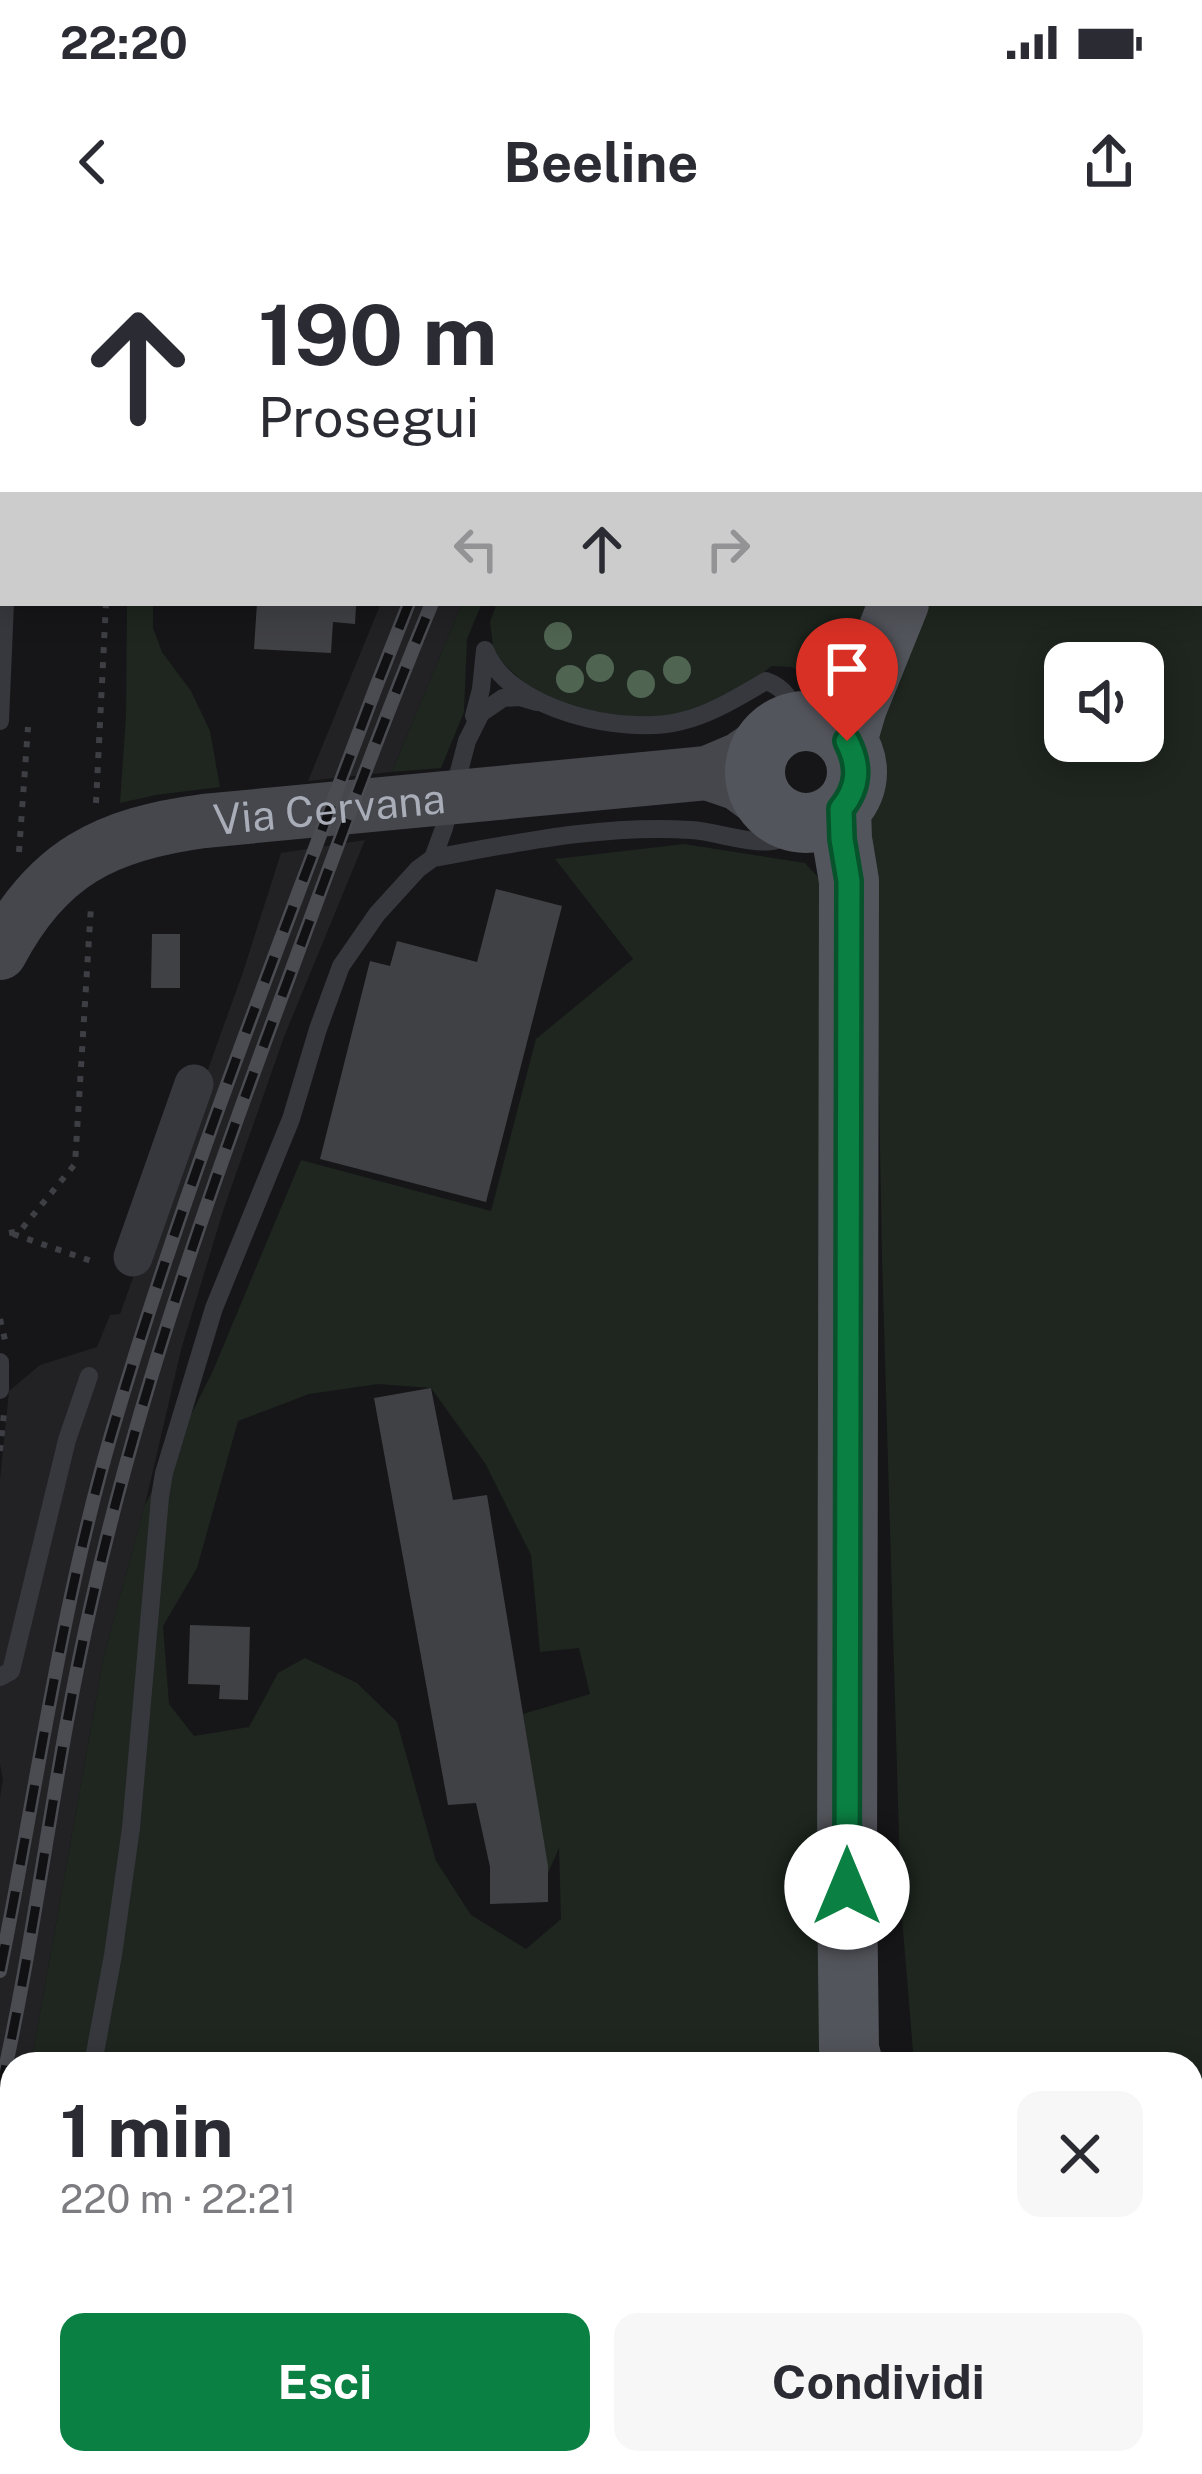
<!DOCTYPE html>
<html lang="it">
<meta charset="utf-8">
<style>
body{margin:0;font-family:"Public Sans",sans-serif;background:#f7f7f7;color:#2b2b33;height:100vh;display:flex;flex-direction:column;font-size:45px;white-space:nowrap}
*{box-sizing:border-box;margin:0}
p{font-size:39px;color:#7c7c81}
.icon{flex:none;width:66px;height:66px;fill:none;stroke:currentColor;stroke-width:2;stroke-linecap:round;stroke-linejoin:round}
.map{position:relative;flex:1;overflow:hidden}
.drawer{position:absolute;left:0px;top:1812px;width:1203px;height:423px;display:flex;flex-direction:column;background:#fff;border-radius:36px 36px 0 0;box-shadow:0 6px 30px #0003}
.drawer>*{flex:none}
.banner{position:absolute;left:0px;top:0px;width:1203px;height:366px;box-shadow:0 6px 30px #0003;background:#fff;color:#2b2b33;overflow:hidden}
.buttons{position:absolute;left:1044px;top:402px;display:grid;gap:24px}
.buttons a{display:grid;place-items:center;width:120px;height:120px;border-radius:24px;background:#fff;box-shadow:0 6px 30px #0003;font-size:60px}
.pin{position:absolute;display:grid;place-items:center;width:102px;height:102px;color:#fff;margin:-123px -51px;border-radius:50% 50% 50% 0;rotate:-45deg;box-shadow:0 0 12px #0007}
.pin .icon{rotate:45deg}
.me{position:absolute;width:132px;margin:-66px;rotate:0deg;stroke-linejoin:round;filter:drop-shadow(0 0 9px #0008)}
.turn{display:flex;align-items:center;gap:42px;height:252px;padding:0 60px;font-size:54px}
.turn .icon{width:156px;height:156px;stroke-width:2.5}
.turn b{display:block;font-size:84px;line-height:102px}
.lanes{display:flex;align-items:center;height:114px;padding:0 60px;background:#0003;justify-content:center;gap:60px;direction:ltr}
.lanes .off{opacity:.35}
.round{display:grid;place-items:center;flex:none;width:126px;height:126px;border-radius:24px;background:#f7f7f7}
.head{display:flex;align-items:center;justify-content:space-between;height:204px;padding:0 60px}
h1{font-size:72px;font-weight:700;line-height:90px}
.cta{display:flex;gap:24px;margin-top:auto;padding:24px 60px}
.cta a{flex:1;height:138px;border-radius:24px;background:#0b8043;color:#fff;font-size:48px;font-weight:700;line-height:138px;text-align:center}
.cta a+a{background:#f7f7f7;color:#2b2b33}
.status{display:flex;justify-content:space-between;align-items:center;height:84px;padding:0 60px;background:#fff;direction:ltr}
.status svg{height:33px;fill:currentColor}
header{display:flex;justify-content:space-between;align-items:center;height:156px;padding:0 60px;background:#fff;font-size:54px;font-weight:700}
.map>svg:first-child{display:block}
.built{fill:#222225}
.green{fill:#1e261f;fill-rule:evenodd}
.building{fill:#404145}
.lines{fill:none;stroke-linecap:round;stroke-linejoin:round}
.path{stroke:#3d3f44;stroke-width:6;stroke-dasharray:6 9;stroke-linecap:butt}
.lane{stroke:#37383d;stroke-width:18}
.street{stroke:#37383d;stroke-width:39}
.secondary{stroke:#45474d;stroke-width:54}
.primary{stroke:#53555c;stroke-width:60}
.rail-casing{stroke:#4a4c52;stroke-width:14}
.rail{stroke:#111113;stroke-width:9;stroke-dasharray:27;stroke-linecap:butt}
.tree{fill:#506452}
.route-casing{stroke:#07532c;stroke-width:30}
.route{stroke:#0b8043;stroke-width:21}
.labels{text-anchor:middle;stroke-width:9;stroke-linejoin:round;paint-order:stroke}
.street-label{font-size:42px;fill:#a8adb8;stroke:#111113}
</style>
<div class="status"><b>22:20</b><svg viewBox="0 0 49 12"><path d="M0 12V9h3v3zM5 12V6h3v6zM10 12V3h3v9zM15 12V0h3v12zM26 1h20v11H26zM47 4h2v5h-2z"/></svg></div>
<header><svg class="icon" aria-label="back" viewBox="0 0 24 24"><path d="M15 5l-7 7 7 7"/></svg>Beeline<svg class="icon" aria-label="share" viewBox="0 0 24 24"><path d="M12 15V3M7 8l5-5 5 5M5 13v7h14v-7"/></svg></header>
<div class="map">
<svg width="1202" height="2234" viewBox="0 0 1202 2234">
<rect width="100%" height="100%" fill="#161618"/>
<path class="built" d="M381,363H462L392,532L308,541Z
M365,600L284,797L224,968L181,1110L145,1265L104,1415L31,1824H12V1913L0,1969V1557L3,1540L0,1524V1240L9,1151L40,1125L97,1107L110,1075L120,1074L243,732L281,613Z"/>
<path class="green" d="M1079,0H1202V1891L1191,1881V1824H914L901,1665L882,1017L876,688L860,558L865,545V521L921,363H1200V3H1076ZM1065,423H1143V501H1065Z
M127,363H153V388L162,412L191,451L210,491L220,547L156,555L120,563L126,476Z
M462,363H482L467,399L464,472L441,528L392,532Z
M497,363H872L854,394L814,436L791,427L772,426L751,442L695,474L650,481L545,462L494,415L490,382Z
M684,604L805,623L825,645L841,1824H31L104,1415L145,1265L212,1133L301,920L491,971L536,799L633,719L555,619ZM378,1144L431,1148L485,1223L531,1315L540,1412L579,1408L590,1454L523,1474L548,1633L559,1608L561,1679L526,1709L471,1675L436,1621L397,1482L357,1443L305,1418L278,1433L249,1487L194,1496L169,1464L163,1386L197,1328L238,1181L309,1154Z
M12,1913V2223H491L478,2230L477,2234H0V1969Z
M1191,1992L1202,2001V2174L1191,2163Z
M871,2223H1128L1140,2234H869Z"/>
<path class="building" d="M257,363L356,366L355,384L333,382L331,413L254,409Z
M496,649L562,666L486,962L320,919L370,721L390,726L397,701L477,722Z
M152,694H180V748H151Z
M431,1148L453,1260L487,1255L548,1626V1662L490,1664V1627L476,1563L448,1565L374,1158Z
M190,1385L250,1387L248,1460L219,1459L220,1445L188,1444Z"/>
<g class="lines">
<path class="path" d="M85,3L86,0
M121,3V0
M96,563L106,363
M19,612L28,487
M9,993L20,991L75,924L91,666
M13,994L97,1023
M0,1079L5,1100
M0,1211L4,1173"/>
<path class="lane" d="M485,410C509,471 625,496 682,481C712,474 740,456 766,441C786,448 792,462 800,481
M474,476L481,449L485,410
M0,481L5,363
M433,618C517,603 605,584 691,590C728,592 778,619 802,583
M0,1122V1150
M0,1437L11,1431L67,1200L89,1136
M93,1824L113,1715L131,1588L160,1257L164,1233L214,1068L291,879L318,789L341,726L377,674L418,629L433,618L444,588L467,501L481,473L503,458L520,457L537,462"/>
<path class="street" d="M133,1017L194,844"/>
<g class="secondary">
<path d="M707,533L739,544L766,564"/>
<path id="s1" d="M0,713C47,623 106,594 204,581L707,533L740,519L765,502"/>
</g>
<path class="primary" d="M1050,3L1052,0
M755 532a51 51 0 1 1 102 0a51 51 0 1 1-102 0Z
M847,501L857,467L899,363
M841,569L842,599L849,641L847,1647L849,1809L853,1824
M1190,2223L1201,2234"/>
<defs>
<path id="rail" d="M0,1731C36,1552 60,1371 111,1195C185,941 283,695 376,447L409,363
M0,1852C37,1690 54,1523 92,1360C140,1147 213,941 289,737C335,612 381,486 432,363"/>
</defs>
<use href="#rail" class="rail-casing"/>
<use href="#rail" class="rail"/>
</g>
<g class="tree">
<circle cx="558" cy="396" r="14"/>
<circle cx="600" cy="428" r="14"/>
<circle cx="677" cy="430" r="14"/>
<circle cx="570" cy="439" r="14"/>
<circle cx="641" cy="444" r="14"/>
</g>
<g class="lines">
<defs>
<path id="route" d="M847,501C860,526 859,547 841,569L842,599L849,641L847,1647"/>
</defs>
<use href="#route" class="route-casing"/>
<use href="#route" class="route"/>
</g>
<g class="labels">
<g class="street-label">
<text dy="15" stroke="none"><textPath href="#s1" startOffset="381">Via Cervana</textPath></text>
</g>
</g>
</svg>
<div class="buttons">
<a><svg class="icon" aria-label="sound" viewBox="0 0 24 24"><path d="M4 9h4l5-4v14l-5-4H4zM17 9q2 3 0 6"/></svg></a>
</div>
<div class="pin" style="left:847px;top:501px;background:#d93025"><svg class="icon" aria-label="arrive" viewBox="0 0 24 24"><path d="M6 21V4h12l-3 4 3 4H6"/></svg></div>
<svg class="me" style="left:847px;top:1647px" viewBox="-20 -20 40 40"><circle r="19" fill="#fff"/><path d="M0-13L10 11 0 6-10 11z" fill="#0b8043"/></svg>
<div class="banner">
<div class="turn"><svg class="icon" aria-label="ahead" viewBox="0 0 24 24"><path d="M12 20V5M6 11l6-6 6 6"/></svg><div><b>190 m</b>Prosegui</div></div>
<div class="lanes"><svg class="icon off" aria-label="left" viewBox="0 0 24 24"><path d="M17 20v-9H6M10 6l-5 5 5 5"/></svg><svg class="icon" aria-label="ahead" viewBox="0 0 24 24"><path d="M12 20V5M6 11l6-6 6 6"/></svg><svg class="icon off" aria-label="right" viewBox="0 0 24 24"><path d="M7 20v-9h11M14 6l5 5-5 5"/></svg></div>
</div>
<section class="drawer">
<div class="head"><div><h1>1 min</h1><p>220 m · 22:21</p></div><a class="round"><svg class="icon" aria-label="close" viewBox="0 0 24 24"><path d="M6 6l12 12M18 6L6 18"/></svg></a></div>
<div class="cta"><a>Esci</a><a>Condividi</a></div>
</section>
</div>
